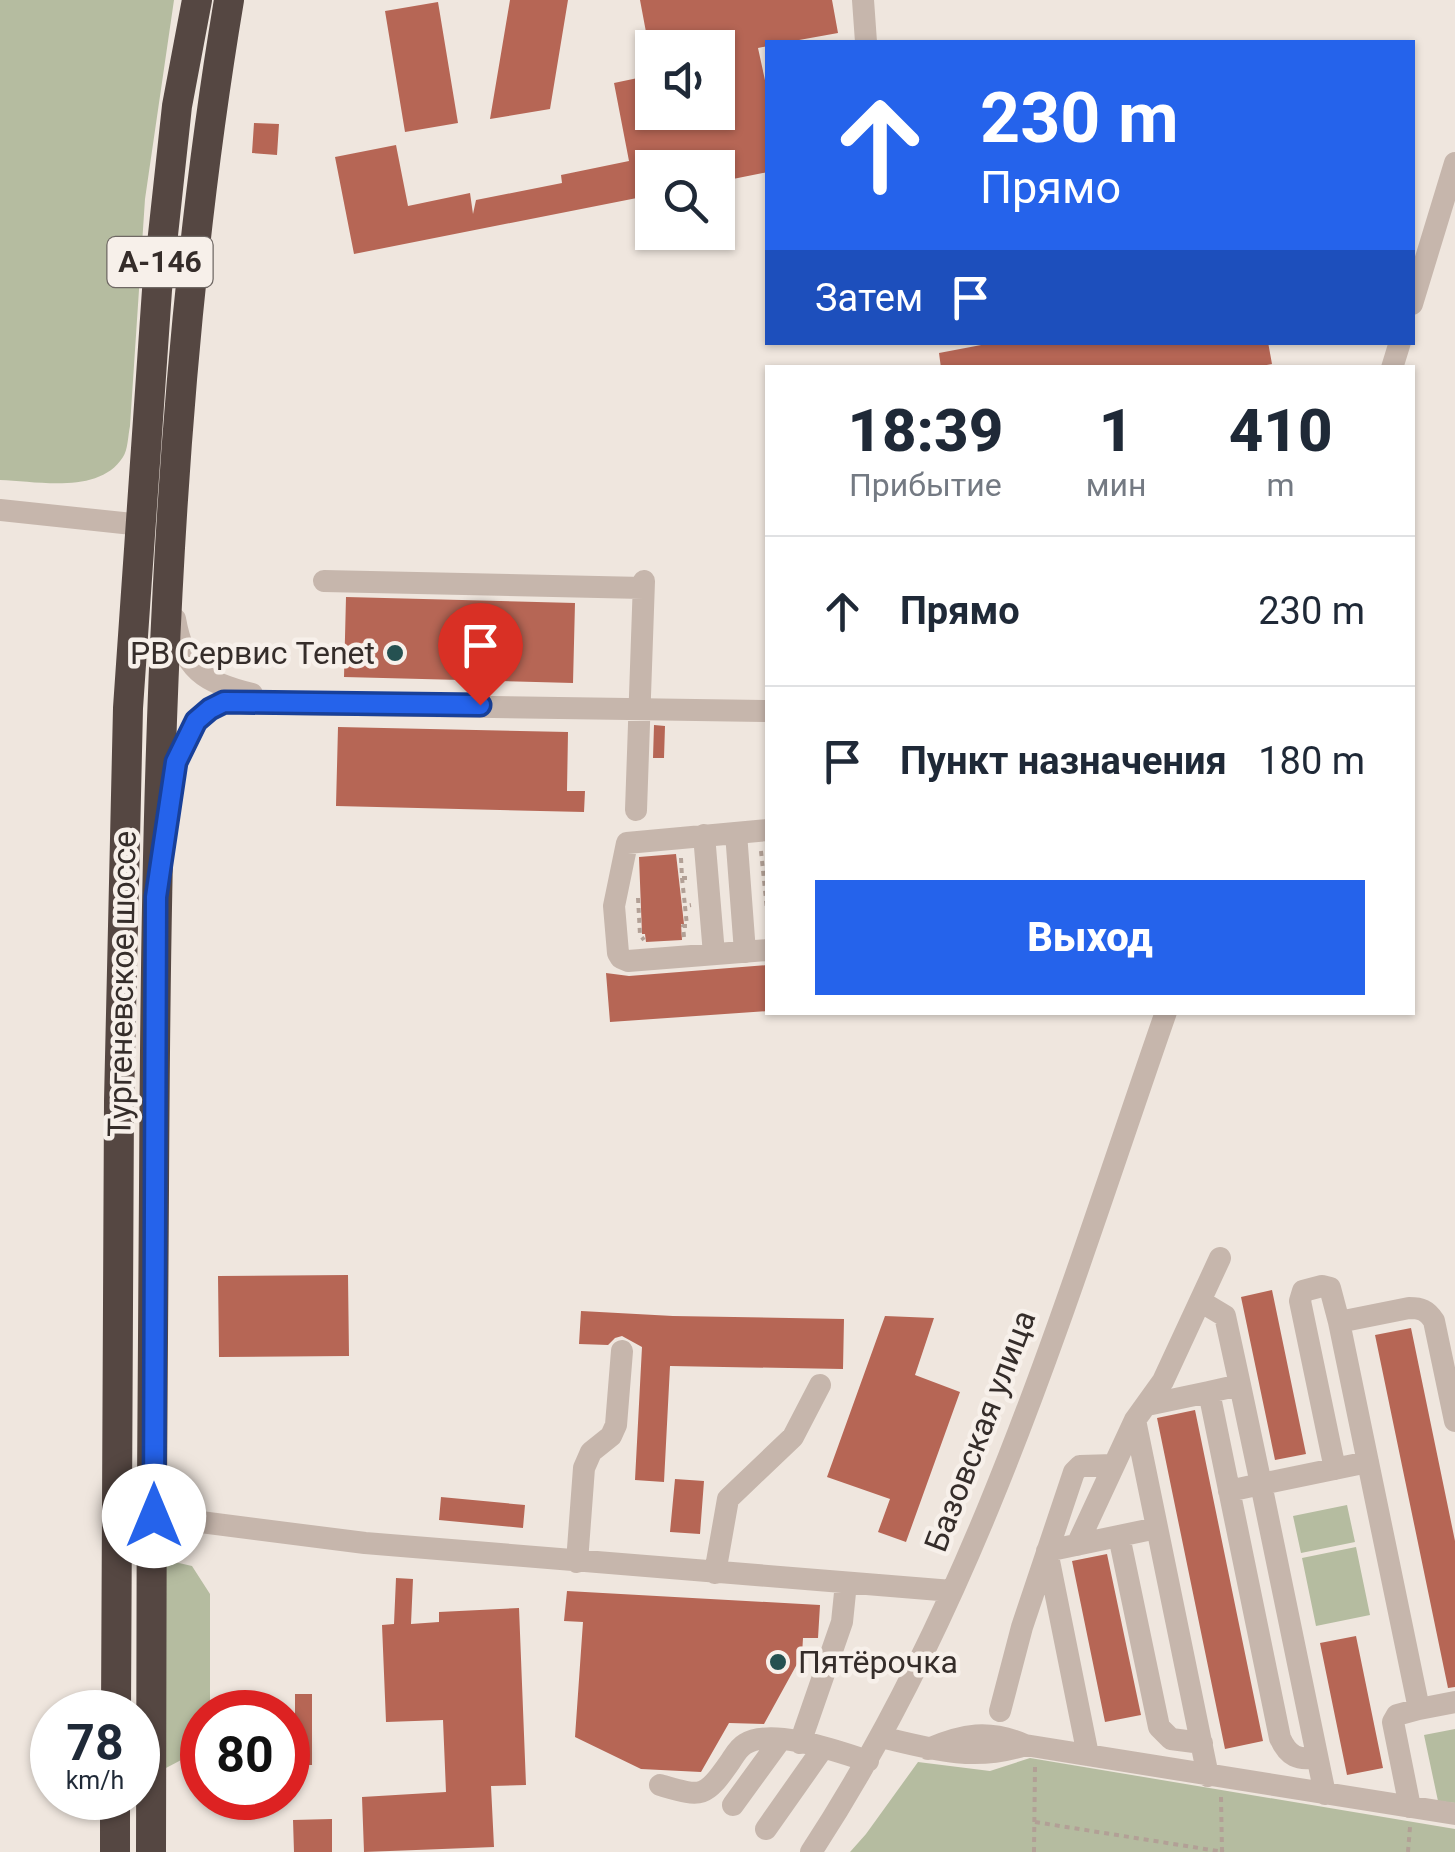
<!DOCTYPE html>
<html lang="ru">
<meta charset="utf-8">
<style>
body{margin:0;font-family:Roboto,sans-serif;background:#f6f6f7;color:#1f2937;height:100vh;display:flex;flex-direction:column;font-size:38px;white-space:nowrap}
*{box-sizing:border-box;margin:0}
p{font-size:32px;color:#747a83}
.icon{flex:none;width:55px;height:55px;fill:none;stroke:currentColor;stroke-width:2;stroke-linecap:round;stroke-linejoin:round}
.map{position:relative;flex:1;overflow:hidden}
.panel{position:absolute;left:765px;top:365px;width:650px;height:650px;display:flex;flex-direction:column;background:#fff;border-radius:0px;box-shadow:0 2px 8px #0004}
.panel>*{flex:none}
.top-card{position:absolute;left:765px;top:40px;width:650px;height:305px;border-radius:0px;box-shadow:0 2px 8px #0004;background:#2563eb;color:#fff;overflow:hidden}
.buttons{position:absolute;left:635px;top:30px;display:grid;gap:20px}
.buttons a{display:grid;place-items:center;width:100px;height:100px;border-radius:0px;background:#fff;box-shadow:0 2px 8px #0004;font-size:50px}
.speed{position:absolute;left:30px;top:1690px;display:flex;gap:20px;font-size:50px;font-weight:700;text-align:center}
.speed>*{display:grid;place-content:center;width:130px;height:130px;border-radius:50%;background:#fff;box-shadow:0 2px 8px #0004;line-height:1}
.speed small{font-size:25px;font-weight:400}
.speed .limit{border:15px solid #d22;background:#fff;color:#111}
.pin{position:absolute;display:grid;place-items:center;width:85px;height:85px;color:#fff;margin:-102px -42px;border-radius:50% 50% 50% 0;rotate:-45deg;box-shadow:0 0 10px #0007}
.pin .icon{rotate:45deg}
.me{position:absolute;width:110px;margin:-55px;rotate:0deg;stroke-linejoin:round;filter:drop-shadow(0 0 8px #0008)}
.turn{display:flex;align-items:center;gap:35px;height:210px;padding:0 50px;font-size:45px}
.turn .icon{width:130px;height:130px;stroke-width:2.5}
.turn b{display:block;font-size:70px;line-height:85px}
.then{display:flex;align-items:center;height:95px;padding:0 50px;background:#0003;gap:20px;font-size:38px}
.eta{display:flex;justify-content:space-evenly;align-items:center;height:170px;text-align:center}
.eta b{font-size:60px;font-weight:800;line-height:70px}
.button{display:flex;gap:20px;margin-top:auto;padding:20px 50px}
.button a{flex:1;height:115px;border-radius:0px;background:#2563eb;color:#fff;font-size:40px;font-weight:800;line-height:115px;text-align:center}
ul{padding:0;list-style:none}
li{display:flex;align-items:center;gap:30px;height:150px;padding:0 50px;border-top:2px solid #e0e1e3}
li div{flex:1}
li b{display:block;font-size:38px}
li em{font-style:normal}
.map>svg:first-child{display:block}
.green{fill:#b5bca0}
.building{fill:#b66655}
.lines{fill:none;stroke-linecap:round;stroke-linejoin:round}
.path{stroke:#b2a096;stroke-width:4;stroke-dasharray:5 5;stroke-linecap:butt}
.minor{stroke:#c6b6ac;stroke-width:22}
.highway{stroke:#554742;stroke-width:30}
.route-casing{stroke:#184099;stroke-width:25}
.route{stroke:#2563eb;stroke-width:18}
.poi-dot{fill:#255151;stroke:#f7f0ea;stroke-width:4}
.labels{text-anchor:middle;stroke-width:9;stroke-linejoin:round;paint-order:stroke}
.shield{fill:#f7f0ea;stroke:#6f6864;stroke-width:2.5}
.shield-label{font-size:30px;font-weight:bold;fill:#352d2a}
.poi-label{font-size:32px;fill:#352d2a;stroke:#f7f0ea;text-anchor:end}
.street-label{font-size:32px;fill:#352d2a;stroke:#f7f0ea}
</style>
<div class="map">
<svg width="1455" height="1852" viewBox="0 0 1455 1852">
<rect width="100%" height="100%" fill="#efe6de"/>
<path class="green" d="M0,0H174L145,199L130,426C128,435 128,450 123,457C99,495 37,481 0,480Z
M1347,1505L1355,1542L1301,1553L1293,1516Z
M1356,1547L1370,1615L1316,1626L1302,1558Z
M166,1560L192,1566L210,1594V1712H202C202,1751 197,1752 164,1769Z
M1455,1729V1803L1438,1801L1424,1735Z
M1030,1758L1455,1829V1852H850L866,1834L918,1762L990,1771Z"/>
<path class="building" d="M510,0H568L550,109L490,119Z
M640,0H832L838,33L788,42H768V46L758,48L768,94V172L718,182V168H652V195L354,254L335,157L396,145L408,206L470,193L473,214L476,200L562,183L561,175L629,161L614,83L652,75V112H718V48H649Z
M438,2L458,123L405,132L385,11Z
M254,123L279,124L277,155L252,153Z
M997,342H1268L1272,364L1251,368H941L939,353Z
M346,597L575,603L573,683L344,677Z
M654,725L665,726L664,758H653Z
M338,727L568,732L567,791H585L584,812L336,806Z
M676,854L684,924H681L682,940L646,942L645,934H642L639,857Z
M768,965V1011L610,1022L606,973L629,976Z
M348,1275L349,1356L219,1357L218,1276Z
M1272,1290L1306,1454L1275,1460L1241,1297Z
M581,1311L673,1316L844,1319L843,1369L670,1366L664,1482L635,1480L642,1347L622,1336L615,1338L608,1345L579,1344Z
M885,1316L934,1318L915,1375L960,1392L906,1542L878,1532L890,1499L827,1477Z
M1411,1328L1455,1541V1687L1448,1688L1375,1335Z
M1195,1410L1263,1741L1225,1749L1157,1418Z
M675,1479L704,1481L700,1534L670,1532Z
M441,1497L525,1505L523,1528L439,1520Z
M1107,1554L1141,1715L1105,1722L1072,1561Z
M396,1578L413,1579L411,1624L439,1622V1612L519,1608L526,1785L491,1786L494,1847L364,1852L362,1797L446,1792L443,1720L386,1722L382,1625L394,1624Z
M567,1591L820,1605L818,1638H803L802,1655L764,1724L729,1723L701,1772L641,1769L575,1737L583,1622L564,1621Z
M1356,1636L1383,1768L1347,1775L1320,1643Z
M295,1694H312V1765H295V1748L288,1747V1715L295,1716Z
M228,1696L249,1697L254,1712H228Z
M332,1819V1852H294L293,1820Z"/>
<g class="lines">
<path class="path" d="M761,851L768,919
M681,858L682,878H688
M682,878L685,906
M638,898L640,935L644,940
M684,937L683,926H687L685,906L691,905
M1221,1797L1222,1852
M1035,1822L1224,1852
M1034,1852L1035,1767
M1408,1852L1410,1827"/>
<path class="minor" d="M863,0L866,42
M1412,304L1455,163
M1392,368L1400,342
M0,510L142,525
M324,581L643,588
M175,619C184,670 203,682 252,694
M170,795C177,757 185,720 223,703L768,711
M636,810L644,581
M768,830L627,843L614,906L618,953L621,958L628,961L768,950
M736,833L745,952
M704,835L714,954
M1200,1301L1225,1316L1240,1385
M1147,1405L1209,1392
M1135,1420L1208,1776
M1455,1421L1434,1321C1427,1310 1421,1308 1409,1308L1339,1322L1419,1709L1455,1702
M1335,1469L1300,1301L1303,1291L1322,1286L1330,1288L1339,1322
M1229,1491L1261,1484L1240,1385L1209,1392L1280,1738C1288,1756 1298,1761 1317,1757
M154,1516L365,1543L952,1591
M1119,1536L1159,1727L1171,1739L1202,1743
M1077,1545L1135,1420L1163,1381L1220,1258
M577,1562L584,1468L591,1452L611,1436L616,1425L622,1351
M715,1573L728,1499L793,1437L820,1385
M1000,1711L1022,1627L1074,1472L1080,1466L1114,1465
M881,1737C930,1749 975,1762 1025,1745
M800,1743L842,1622L846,1583
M928,1749C963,1734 989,1729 1025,1745L1455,1814
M1088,1755L1047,1551L1157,1528
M660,1785C702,1797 704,1799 730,1762C734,1756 738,1748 745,1744C772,1727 839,1752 868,1761
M1325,1794L1261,1484L1368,1462
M733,1805L781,1739
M1410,1807L1393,1722L1397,1715L1419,1709
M766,1829L823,1748
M811,1852C979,1596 1066,1299 1166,1012"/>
<path class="highway" d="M116,1712L119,1101L128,708L157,290L177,106L197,0
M115,1852V1798
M151,1852C150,1631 153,1411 154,1190C156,793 163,392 229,0"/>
</g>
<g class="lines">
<defs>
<path id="route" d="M154,1516L156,897L176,762L196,721L210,709L224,702L480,705"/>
</defs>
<use href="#route" class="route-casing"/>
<use href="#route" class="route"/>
</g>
<g class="poi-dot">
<circle cx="395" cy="653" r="10"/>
<circle cx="778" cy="1662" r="10"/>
</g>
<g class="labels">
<rect class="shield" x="107.5" y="237" width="105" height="50" rx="8"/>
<g class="shield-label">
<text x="160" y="272">А-146</text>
</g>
<g class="poi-label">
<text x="375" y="664">PB Сервис Tenet</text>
<text x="798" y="1673" text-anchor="start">Пятёрочка</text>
</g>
<g class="street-label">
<text transform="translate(122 984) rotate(-89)" y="11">Тургеневское шоссе</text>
<text transform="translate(980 1431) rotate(-69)" y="11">Базовская улица</text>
</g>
</g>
</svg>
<div class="buttons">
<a><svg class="icon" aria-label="sound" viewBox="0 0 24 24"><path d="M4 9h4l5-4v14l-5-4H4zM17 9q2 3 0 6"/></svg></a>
<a><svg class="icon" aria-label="search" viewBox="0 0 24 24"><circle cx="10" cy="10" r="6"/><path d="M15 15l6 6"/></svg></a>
</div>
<div class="speed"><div>78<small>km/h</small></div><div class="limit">80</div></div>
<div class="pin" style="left:480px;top:705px;background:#d93025"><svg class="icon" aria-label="arrive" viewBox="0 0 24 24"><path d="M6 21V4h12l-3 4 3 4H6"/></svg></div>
<svg class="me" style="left:154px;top:1516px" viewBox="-20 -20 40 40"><circle r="19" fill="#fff"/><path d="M0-13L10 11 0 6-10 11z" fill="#2563eb"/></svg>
<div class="top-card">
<div class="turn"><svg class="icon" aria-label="ahead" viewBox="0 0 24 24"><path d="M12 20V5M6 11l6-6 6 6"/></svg><div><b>230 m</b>Прямо</div></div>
<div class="then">Затем<svg class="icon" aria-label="arrive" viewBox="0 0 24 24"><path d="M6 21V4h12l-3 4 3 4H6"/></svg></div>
</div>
<section class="panel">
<div class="eta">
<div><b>18:39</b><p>Прибытие</p></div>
<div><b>1</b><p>мин</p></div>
<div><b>410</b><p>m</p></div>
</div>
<ul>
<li><svg class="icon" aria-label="ahead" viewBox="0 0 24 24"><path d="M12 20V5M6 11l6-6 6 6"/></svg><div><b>Прямо</b></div><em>230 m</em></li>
<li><svg class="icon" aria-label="arrive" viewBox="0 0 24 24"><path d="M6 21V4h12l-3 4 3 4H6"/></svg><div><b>Пункт назначения</b></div><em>180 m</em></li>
</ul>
<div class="button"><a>Выход</a></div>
</section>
</div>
